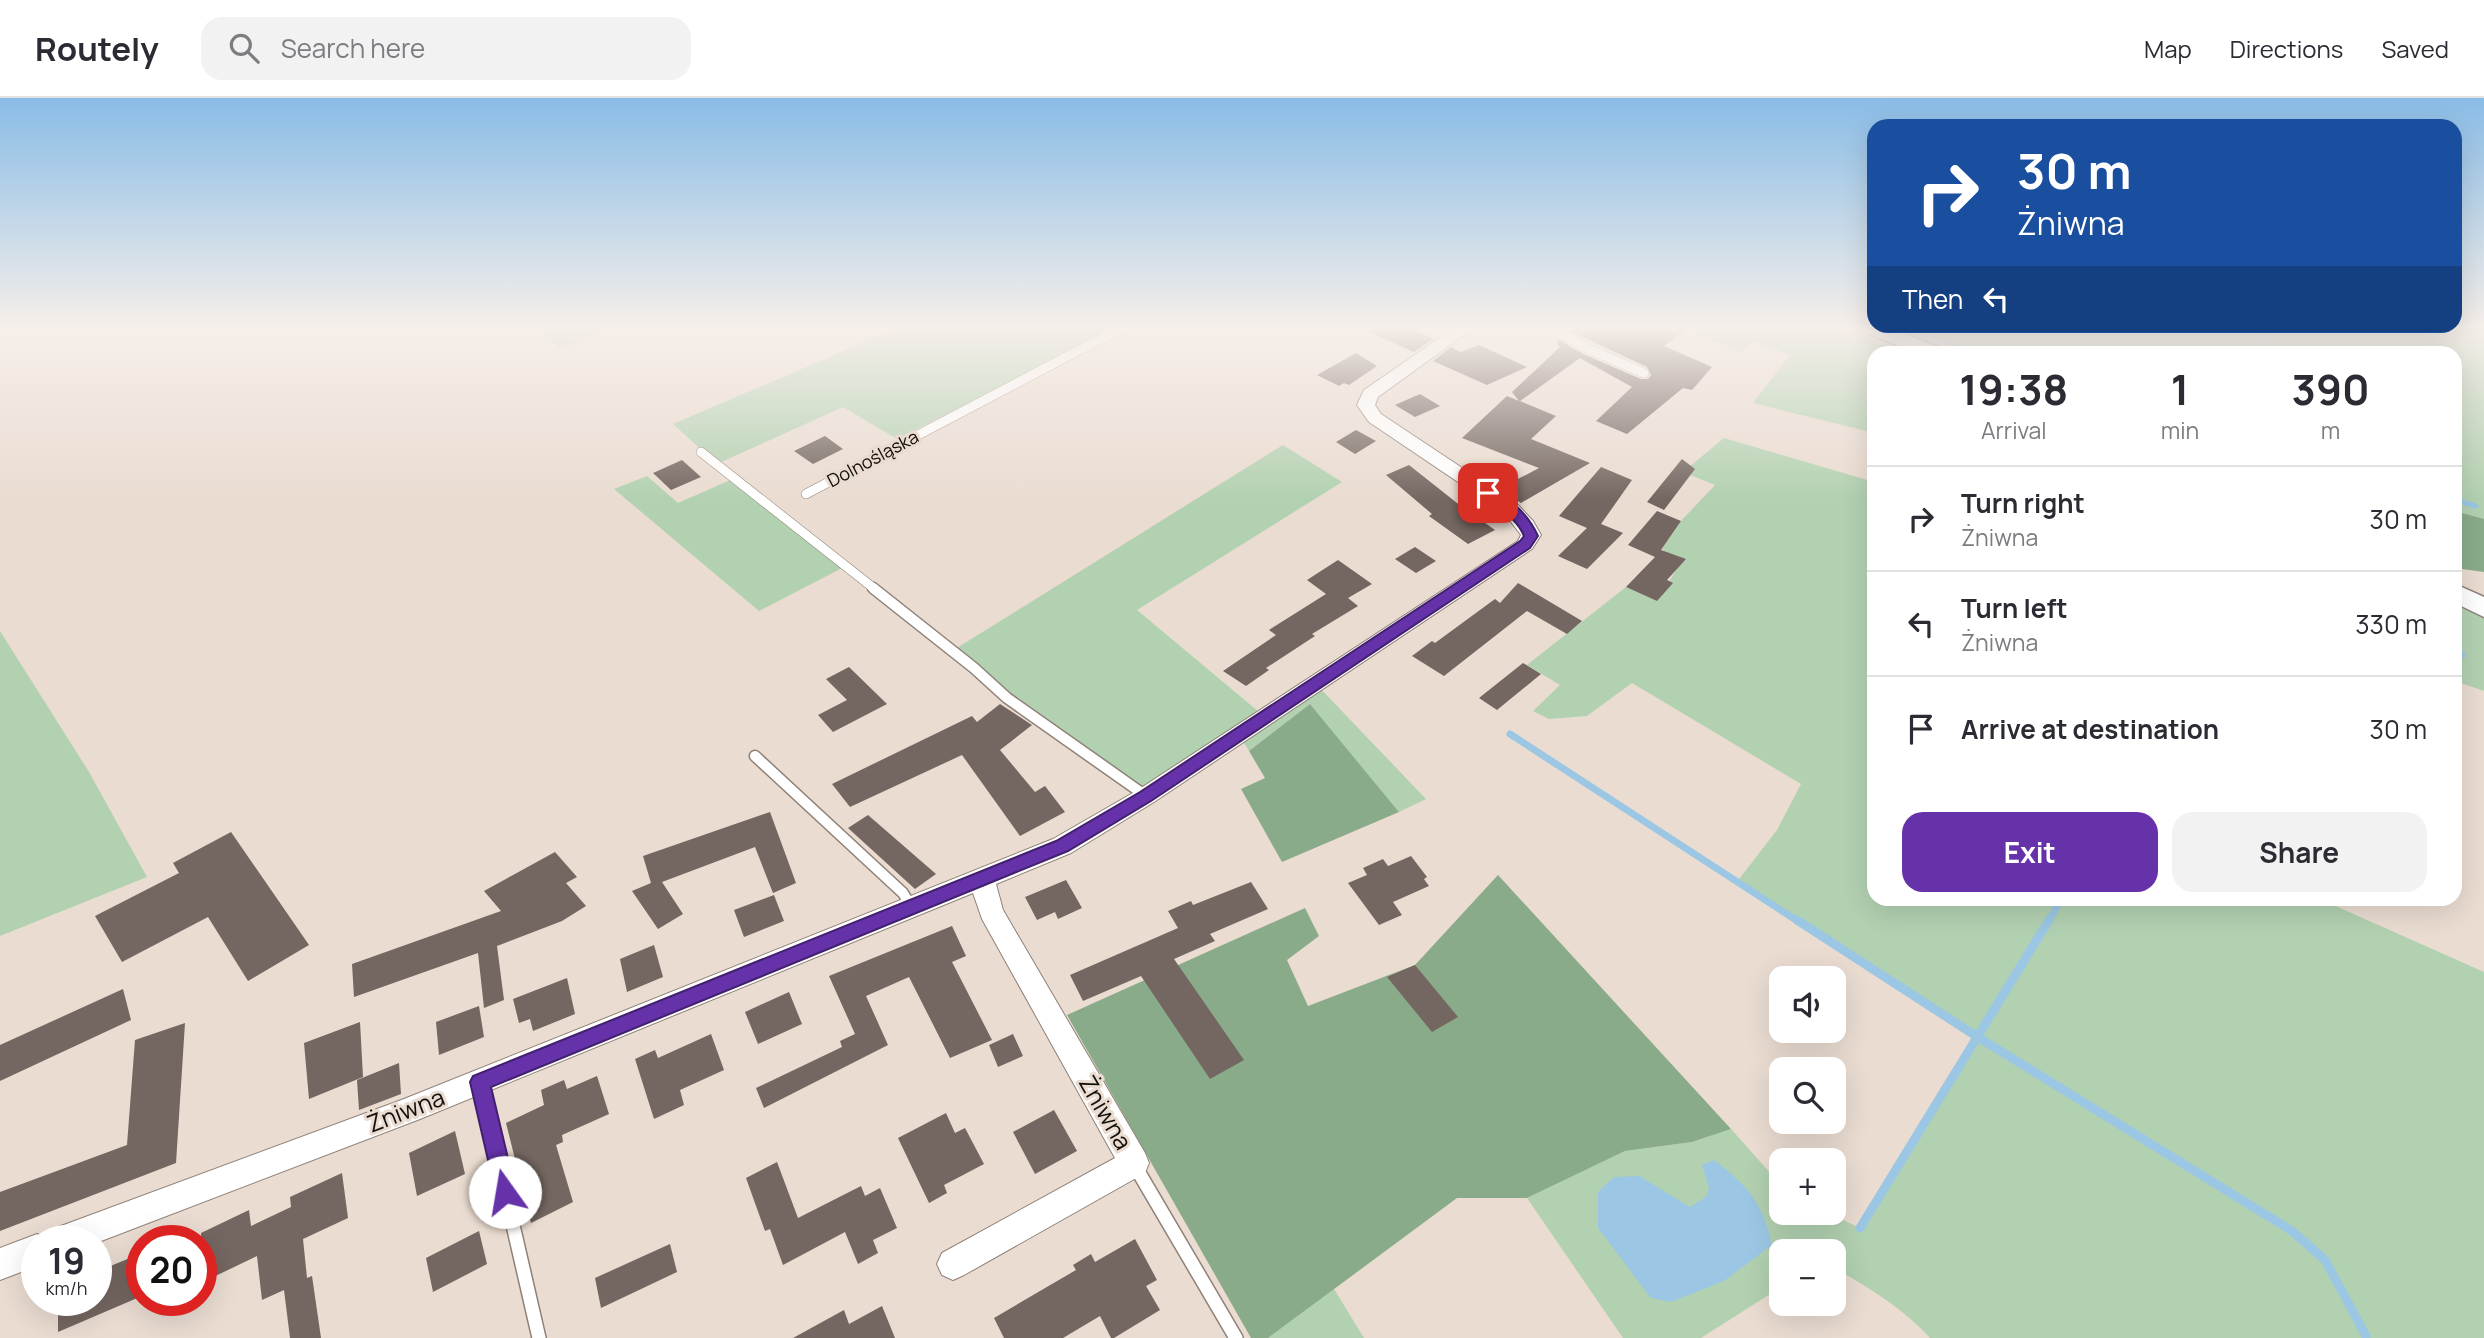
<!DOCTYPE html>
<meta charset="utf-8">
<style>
body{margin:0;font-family:Manrope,sans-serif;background:#f2f2f3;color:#2b2b33;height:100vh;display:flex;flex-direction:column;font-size:26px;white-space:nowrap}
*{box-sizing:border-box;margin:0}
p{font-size:23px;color:#7c7c81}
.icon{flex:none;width:38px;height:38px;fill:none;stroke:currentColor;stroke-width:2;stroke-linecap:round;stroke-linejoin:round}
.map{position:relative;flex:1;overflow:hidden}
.side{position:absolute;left:1867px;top:248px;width:595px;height:560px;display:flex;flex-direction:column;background:#fff;border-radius:21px;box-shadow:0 7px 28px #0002}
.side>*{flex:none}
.hud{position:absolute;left:1867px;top:21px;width:595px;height:214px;border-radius:21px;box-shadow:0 7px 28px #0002;background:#1a4fa0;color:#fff;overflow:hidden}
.buttons{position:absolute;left:1769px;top:868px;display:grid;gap:14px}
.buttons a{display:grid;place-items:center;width:77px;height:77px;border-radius:14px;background:#fff;box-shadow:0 7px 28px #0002;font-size:35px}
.speed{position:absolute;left:21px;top:1127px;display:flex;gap:14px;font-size:35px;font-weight:700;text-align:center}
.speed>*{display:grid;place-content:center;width:91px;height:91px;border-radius:50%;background:#fff;box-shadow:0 7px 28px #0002;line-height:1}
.speed small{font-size:18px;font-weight:400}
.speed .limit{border:10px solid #d22;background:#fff;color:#111}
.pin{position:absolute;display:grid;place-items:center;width:60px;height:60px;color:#fff;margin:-30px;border-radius:14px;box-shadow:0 4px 10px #0006}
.me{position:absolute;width:77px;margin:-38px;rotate:347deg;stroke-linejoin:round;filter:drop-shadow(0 0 5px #0008)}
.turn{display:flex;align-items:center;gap:24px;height:147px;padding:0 35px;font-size:32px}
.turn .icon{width:91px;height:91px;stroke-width:2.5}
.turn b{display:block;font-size:49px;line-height:60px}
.then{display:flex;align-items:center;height:66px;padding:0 35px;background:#0003;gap:14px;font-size:26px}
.eta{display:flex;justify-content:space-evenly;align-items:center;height:119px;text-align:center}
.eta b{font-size:42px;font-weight:700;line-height:49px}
.action{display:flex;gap:14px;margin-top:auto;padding:14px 35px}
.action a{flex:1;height:80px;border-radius:21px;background:#6532a9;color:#fff;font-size:28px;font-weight:700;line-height:80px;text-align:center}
.action a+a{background:#f2f2f3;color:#2b2b33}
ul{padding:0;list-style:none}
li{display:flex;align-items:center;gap:21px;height:105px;padding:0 35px;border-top:2px solid #e1e1e2}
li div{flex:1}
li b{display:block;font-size:26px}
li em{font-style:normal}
header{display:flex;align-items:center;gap:42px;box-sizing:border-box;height:98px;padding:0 35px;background:#fff;border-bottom:2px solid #e1e1e2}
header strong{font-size:33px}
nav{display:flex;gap:38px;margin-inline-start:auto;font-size:24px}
.search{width:490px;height:63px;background:#f2f2f3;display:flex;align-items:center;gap:18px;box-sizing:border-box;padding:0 24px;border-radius:21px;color:#7c7c81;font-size:26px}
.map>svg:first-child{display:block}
.green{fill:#b2d1b1}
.forest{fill:#8aab89}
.water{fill:#9bc7e4}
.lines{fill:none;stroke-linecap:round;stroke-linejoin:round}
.stream-far2{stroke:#9bc7e4;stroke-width:5}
.stream-far1{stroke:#9bc7e4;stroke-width:7}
.stream{stroke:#9bc7e4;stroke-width:9}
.building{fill:#746660}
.service-far2-casing{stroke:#8e8178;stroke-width:10}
.service-far1-casing{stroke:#8e8178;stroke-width:13}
.service-casing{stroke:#8e8178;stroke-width:16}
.minor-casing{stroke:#8e8178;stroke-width:2}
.tertiary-casing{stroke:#8e8178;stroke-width:3}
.service-far2{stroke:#fff;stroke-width:9}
.service-far1{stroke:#fff;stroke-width:10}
.service{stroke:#fff;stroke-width:13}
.minor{fill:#fff;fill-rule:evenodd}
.tertiary{fill:#fff;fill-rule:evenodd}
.route{fill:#6532a9;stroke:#42206e;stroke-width:2}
.labels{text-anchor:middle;stroke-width:6;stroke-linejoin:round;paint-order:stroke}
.far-street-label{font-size:18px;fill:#120e0a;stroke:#eadcd1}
.near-street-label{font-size:24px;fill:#120e0a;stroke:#eadcd1}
</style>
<header>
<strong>Routely</strong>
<div class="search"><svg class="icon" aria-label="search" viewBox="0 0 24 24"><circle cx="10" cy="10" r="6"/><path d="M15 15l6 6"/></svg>Search here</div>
<nav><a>Map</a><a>Directions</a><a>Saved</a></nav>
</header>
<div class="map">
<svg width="2484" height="1240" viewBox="0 0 2484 1240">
<rect width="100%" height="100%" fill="#eadcd1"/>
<path class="green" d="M533,228H619L560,250Z
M902,228H1120L897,341L843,309L717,366L673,326Z
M1674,228H1832L1911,255L1874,256V335L1753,305L1790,257L1752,243L1742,254Z
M1900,228H2484V421L2455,413V256L1971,255Z
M1724,340L1874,384V802H2322L2484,874V1240H1930C1904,1211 1868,1189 1834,1170V1153H1782L1781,1189L1701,1240H1623L1527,1100L1625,1053L1692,1044L1731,1031L1781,1087L1782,1115H1828L1860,1130L1976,939L1736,785L1777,732L1801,686L1632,585L1587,618L1549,621L1533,613L1560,587L1527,567L1626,489L1657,503L1678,469L1662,451L1681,423L1715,387L1683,374Z
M1283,347L1342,384L1137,512L1265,619L1316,586L1426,701L1399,714L1310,606L1249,653L1239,637L1146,698L952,553Z
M647,378L678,405L735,380L846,468L759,513L614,391Z
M2455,503L2484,519V593L2455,583Z
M0,533L89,674L147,779L0,838Z
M1334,1191L1364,1240H1268Z"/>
<path class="forest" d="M2455,413L2484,421V474L2455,470Z
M1310,606L1399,714L1282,764L1241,691L1265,680L1249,653Z
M1498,777L1731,1031L1692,1044L1625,1053L1527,1100H1457L1268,1240H1251L1067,917L1305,810L1319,838L1287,862L1308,908L1415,867Z"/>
<path class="water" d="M1714,1062C1749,1089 1762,1104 1772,1147L1724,1183L1671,1204L1651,1200L1598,1130V1094L1614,1079L1639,1078L1690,1109L1706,1099L1709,1090L1702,1067Z"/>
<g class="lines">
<path class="stream-far2" d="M1902,228L1979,256
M2257,256L2274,228
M2455,402L2476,408"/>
<path class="stream-far1" d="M2455,555L2462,557
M1510,636L1799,824
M2048,824L2061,802"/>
<path class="stream" d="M1797,822L1976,938L2292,1133L2325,1162L2366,1238
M1860,1130L2049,822"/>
</g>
<path class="building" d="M1356,228H1406L1433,241L1414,254Z
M1580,228H1690L1664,248L1712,269L1692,292L1683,290L1627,336L1596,323L1632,289L1580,260L1520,303L1556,318L1531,341L1590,365L1521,405L1499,391L1539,370L1462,340L1507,298L1519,303L1512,294L1560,249L1556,244L1559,242L1583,256L1641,281H1648L1651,277L1647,269L1572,234Z
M1479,247L1527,269L1487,287L1433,263L1451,249L1461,254Z
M1356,255L1377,268L1349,287L1344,285L1339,288L1317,277Z
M1420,296L1440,308L1415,319L1395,307Z
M1356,332L1376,343L1355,356L1336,344Z
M825,338L843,351L813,366L794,353Z
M1682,361L1695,371L1664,412L1647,404Z
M682,362L701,379L671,392L653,375Z
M1409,367L1457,405L1495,432L1468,446L1429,418L1432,416L1386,377Z
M1601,369L1632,382L1601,426L1623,435L1587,471L1558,458L1587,430L1559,418Z
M1657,413L1681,423L1661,452L1686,461L1667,482L1673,485L1657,503L1626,489L1655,459L1628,447Z
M1415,449L1436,463L1416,475L1395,461Z
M1338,462L1372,486L1348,500L1358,508L1312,536L1315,538L1266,570L1269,572L1246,588L1223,573L1276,537L1269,532L1326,496L1307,482Z
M1518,485L1582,523L1567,536L1527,513L1444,578L1412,558L1432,543L1435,545L1495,501L1500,505Z
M1523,565L1541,576L1497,612L1479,600Z
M849,569L887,606L833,634L818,617L847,602L826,581Z
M1000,606L1032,627L1000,652L1035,694L1045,688L1065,714L1020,738L962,657L850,709L832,686L972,618L977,624Z
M770,714L796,785L773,795L755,749L662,784L683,816L658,831L632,793L651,785L643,758Z
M868,717L936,776L915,791L848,730Z
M231,734L309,847L248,883L208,819L122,864L95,818L179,775L173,765Z
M555,754L577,779L566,785L586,808L562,823L497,848L504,902L484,910L478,855L354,899L352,866L501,813L484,793Z
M1411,758L1427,779L1424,781L1429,788L1393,804L1402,817L1379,827L1348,785L1367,777L1363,770L1383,761L1388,768Z
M1066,782L1082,810L1058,821L1055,814L1037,822L1025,799Z
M1251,784L1268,811L1210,836L1215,843L1174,861L1244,962L1210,981L1141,878L1083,903L1070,877L1178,830L1168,813L1191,803L1193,807Z
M774,797L784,823L744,839L734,812Z
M952,828L966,858L952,864L992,942L950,960L909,879L866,898L888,947L764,1010L756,990L842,949L840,943L855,936L829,878Z
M654,847L663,879L627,894L620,861Z
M1415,867L1458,919L1432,934L1387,879Z
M567,880L575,916L533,933L530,921L519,925L513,901Z
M123,891L131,922L0,983V947Z
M789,894L802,926L758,946L745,914Z
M479,908L484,939L439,957L436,924Z
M360,924L363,979L309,1001L304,945Z
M185,925L176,1065L0,1133V1094L127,1047L135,942Z
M711,936L724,972L680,992L684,1007L654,1021L635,961L655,952L658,960Z
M1013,936L1023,958L998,969L989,947Z
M399,965L401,996L359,1012L357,982Z
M597,978L609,1016L562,1037L563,1044L556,1047L573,1104L531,1125L506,1025L544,1007L541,992L564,982L567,991Z
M1054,1012L1077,1053L1035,1076L1013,1034Z
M946,1015L955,1035L965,1030L984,1066L944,1087L947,1095L929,1105L898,1040Z
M455,1033L465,1076L417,1098L409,1055Z
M777,1064L798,1120L861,1088L865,1098L880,1090L897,1130L873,1142L878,1155L858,1166L845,1134L783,1167L770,1131L765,1133L746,1080Z
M342,1075L348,1120L303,1141L307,1180L312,1178L321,1240H290L284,1192L262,1202L257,1158L203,1184L201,1135L249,1112L251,1128L291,1109L290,1099Z
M479,1133L487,1166L433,1194L426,1160Z
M1135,1141L1157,1182L1146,1188L1160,1212L1114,1240H1111L1100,1218L1063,1240H1004L994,1220L1076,1172L1073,1167L1091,1156L1095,1164Z
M670,1146L677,1174L601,1210L595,1180Z
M142,1155V1198L58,1234V1202H96V1174Z
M882,1208L895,1240H793L844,1212L849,1226Z"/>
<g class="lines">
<defs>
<path id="service-far2" d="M1548,228L1586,250L1644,275
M701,354L876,492
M806,396L1125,228"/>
<path id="service-far1" d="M873,490L974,570L1007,600L1146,698
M755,658L903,795L912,810"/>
<path id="service" d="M480,984L539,1240
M1135,1068L1236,1240"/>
<path id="minor" d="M1457,228H1476L1378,299L1375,307L1381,316L1518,407L1533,423L1541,437L1532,451L1154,704L1071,755L996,786L1003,812L1145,1055L1149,1065L1145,1075L964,1177L953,1182L942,1177L937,1166L942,1155L1115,1060L982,821L973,795L420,1021L96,1145V1143H37V1168L0,1182V1150L37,1136L47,1140L50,1132L61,1128L404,1001L1053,741L1138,692L1518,443L1521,437L1504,415L1369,324L1357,307L1364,292Z"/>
<path id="tertiary" d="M1856,228H1885L1946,252L1949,256H1919L1859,232Z
M2455,486L2484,499V519L2455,505Z"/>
</defs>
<use href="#service-far2" class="service-far2-casing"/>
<use href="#service-far1" class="service-far1-casing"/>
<use href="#service" class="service-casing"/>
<use href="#minor" class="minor-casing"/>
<use href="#tertiary" class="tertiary-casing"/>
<use href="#service-far2" class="service-far2"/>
<use href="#service-far1" class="service-far1"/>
<use href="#service" class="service"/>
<use href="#minor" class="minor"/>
<use href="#tertiary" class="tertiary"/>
</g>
<linearGradient id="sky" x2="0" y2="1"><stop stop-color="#89bce6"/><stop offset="0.57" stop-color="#f6efea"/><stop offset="1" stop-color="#f6efea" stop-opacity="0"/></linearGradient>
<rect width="2484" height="402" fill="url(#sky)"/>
<path class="route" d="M1488,391C1510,398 1529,418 1538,438L1530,450L1151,703L1068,753L491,989L516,1094L512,1101L505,1104L497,1101L470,984L473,978L1056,743L1140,694L1520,443L1524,438C1515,417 1496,410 1482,395Z"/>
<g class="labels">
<g class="far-street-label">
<text transform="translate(873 361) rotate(-28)" y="6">Dolnośląska</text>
</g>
<g class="near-street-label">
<text transform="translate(406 1013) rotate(-21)" y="8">Żniwna</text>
<text transform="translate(1105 1015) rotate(60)" y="8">Żniwna</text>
</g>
</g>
</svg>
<div class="buttons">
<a><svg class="icon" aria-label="sound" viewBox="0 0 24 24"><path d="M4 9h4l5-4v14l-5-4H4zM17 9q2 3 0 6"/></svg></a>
<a><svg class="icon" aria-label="search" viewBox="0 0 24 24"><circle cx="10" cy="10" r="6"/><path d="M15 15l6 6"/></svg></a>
<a>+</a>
<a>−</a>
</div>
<div class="speed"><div>19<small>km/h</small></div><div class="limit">20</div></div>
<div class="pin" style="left:1488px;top:395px;background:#d93025"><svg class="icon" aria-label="arrive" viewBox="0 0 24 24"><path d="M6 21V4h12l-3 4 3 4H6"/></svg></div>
<svg class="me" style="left:505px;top:1094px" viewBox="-20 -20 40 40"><circle r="19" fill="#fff"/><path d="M0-13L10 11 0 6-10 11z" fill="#6532a9"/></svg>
<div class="hud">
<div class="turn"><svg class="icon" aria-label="right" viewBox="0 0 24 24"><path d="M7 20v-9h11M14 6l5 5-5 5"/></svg><div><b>30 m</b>Żniwna</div></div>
<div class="then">Then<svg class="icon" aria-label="left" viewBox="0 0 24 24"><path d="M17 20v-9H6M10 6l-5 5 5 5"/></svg></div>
</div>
<section class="side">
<div class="eta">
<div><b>19:38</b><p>Arrival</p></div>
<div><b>1</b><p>min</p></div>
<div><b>390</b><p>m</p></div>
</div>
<ul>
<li><svg class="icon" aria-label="right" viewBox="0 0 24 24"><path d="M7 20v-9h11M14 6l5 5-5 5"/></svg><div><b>Turn right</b><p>Żniwna</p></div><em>30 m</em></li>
<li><svg class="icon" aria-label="left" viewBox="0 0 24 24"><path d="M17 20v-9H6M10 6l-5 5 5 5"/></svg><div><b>Turn left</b><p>Żniwna</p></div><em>330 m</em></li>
<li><svg class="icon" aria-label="arrive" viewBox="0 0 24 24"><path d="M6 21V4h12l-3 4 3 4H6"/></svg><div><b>Arrive at destination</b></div><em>30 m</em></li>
</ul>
<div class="action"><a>Exit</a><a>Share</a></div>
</section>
</div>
